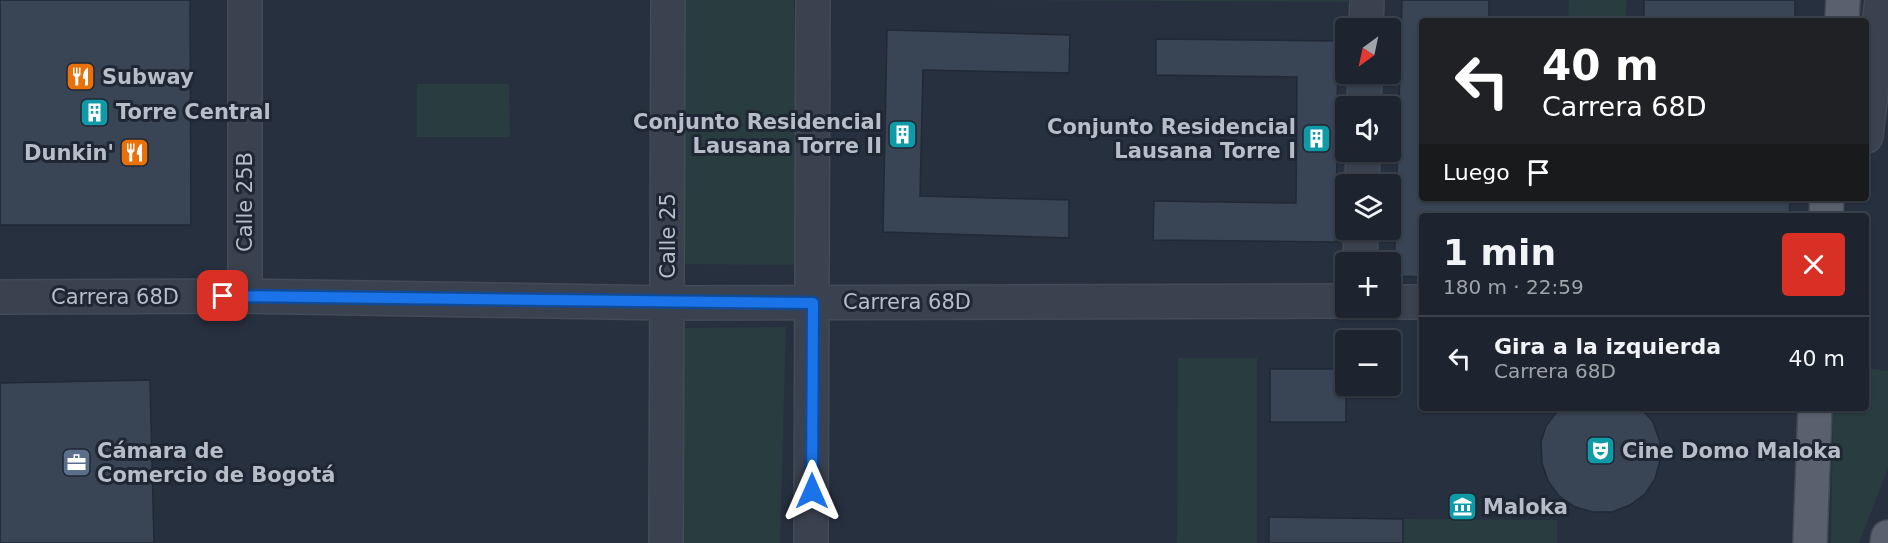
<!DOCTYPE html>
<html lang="es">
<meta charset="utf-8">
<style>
body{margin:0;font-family:"DejaVu Sans",sans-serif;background:#2a303b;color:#f1f3f6;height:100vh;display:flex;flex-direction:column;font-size:22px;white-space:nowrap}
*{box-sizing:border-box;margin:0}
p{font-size:20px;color:#a0a4aa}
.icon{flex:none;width:33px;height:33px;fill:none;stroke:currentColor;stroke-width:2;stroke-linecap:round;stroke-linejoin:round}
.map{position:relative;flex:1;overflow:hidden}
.side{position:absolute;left:1419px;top:213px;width:450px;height:198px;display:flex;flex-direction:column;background:#1d242f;border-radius:6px;box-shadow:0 2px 4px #0004,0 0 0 2px #3b414b}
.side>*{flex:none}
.banner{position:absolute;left:1419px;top:18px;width:450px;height:183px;border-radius:6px;box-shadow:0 2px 4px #0004,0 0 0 2px #3b414b;background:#202124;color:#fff;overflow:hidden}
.needle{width:39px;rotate:213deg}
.controls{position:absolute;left:1335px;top:18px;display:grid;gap:12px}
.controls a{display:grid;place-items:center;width:66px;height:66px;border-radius:6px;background:#1d242f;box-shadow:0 2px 4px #0004,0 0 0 2px #3b414b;font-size:30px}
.pin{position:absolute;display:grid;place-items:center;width:51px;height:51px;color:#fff;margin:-26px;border-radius:12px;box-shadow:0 3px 9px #0006}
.me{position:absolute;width:66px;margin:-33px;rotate:0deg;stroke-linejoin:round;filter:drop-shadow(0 0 4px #0008)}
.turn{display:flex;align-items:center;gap:21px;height:126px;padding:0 24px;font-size:27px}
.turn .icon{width:78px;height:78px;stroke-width:2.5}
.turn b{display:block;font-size:42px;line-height:51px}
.then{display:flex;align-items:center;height:57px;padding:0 24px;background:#0003;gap:12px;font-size:22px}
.round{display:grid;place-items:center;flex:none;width:63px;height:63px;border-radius:6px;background:#2a303b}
.overview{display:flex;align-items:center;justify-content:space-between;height:102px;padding:0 24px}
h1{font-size:36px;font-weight:700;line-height:45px}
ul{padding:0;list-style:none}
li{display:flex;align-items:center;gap:18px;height:84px;padding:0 24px;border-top:2px solid #3b414b}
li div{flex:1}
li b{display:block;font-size:22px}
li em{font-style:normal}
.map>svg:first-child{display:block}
.green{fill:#293c40}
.building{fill:#394454;stroke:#212936;stroke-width:1.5}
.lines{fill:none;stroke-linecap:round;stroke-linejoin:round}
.minor-casing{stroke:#444b58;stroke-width:36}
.major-casing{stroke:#444b58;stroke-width:36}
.minor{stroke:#3a424f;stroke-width:33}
.major{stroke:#59616f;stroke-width:33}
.route-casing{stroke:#114b97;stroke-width:15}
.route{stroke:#1a73e8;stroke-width:10}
.labels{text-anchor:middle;stroke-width:6;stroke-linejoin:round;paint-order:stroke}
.poi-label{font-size:21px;font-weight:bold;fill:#b7bec9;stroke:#1f2734;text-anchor:start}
.street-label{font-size:21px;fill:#b7bec9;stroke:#1f2734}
</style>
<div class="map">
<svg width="1888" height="543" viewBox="0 0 1888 543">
<rect width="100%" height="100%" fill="#27303f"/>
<path class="green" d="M686,0H794L800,265L684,264Z
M950,0H1348V2Z
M1569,0H1627L1626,20L1568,17Z
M417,84H509L510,137H417Z
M786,327L780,543H682L685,328Z
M1178,358H1257V543H1177Z
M1866,368L1888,371V468L1859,543H1831L1833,408H1866Z
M1403,519L1557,520V543H1403Z"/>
<path class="building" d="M0,0H190L191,225H0Z
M1402,0H1489V21H1422V198H1790L1789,216H1422V277L1394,276Z
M1644,0H1795V21H1644Z
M887,30L1070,35L1069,73L923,70L920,196L1069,200V238L883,232Z
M1156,39L1338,41L1336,242L1153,240L1154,201L1296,203L1297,77L1156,75Z
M1270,369H1346V422H1270Z
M150,380L154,543H0V383Z
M1560,408H1641L1653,422L1660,442V461L1655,479L1645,494L1630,505L1612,512H1593L1575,507L1559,496L1548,481L1542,463L1541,442L1546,426Z
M1269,517L1403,519V543H1269Z"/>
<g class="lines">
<defs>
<path id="minor" d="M245,0V296
M1366,28L1367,0
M1364,106L1365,74
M1866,136L1882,0
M1362,184L1363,152
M1360,262L1361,230
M0,297L245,296L669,303L1346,301
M1390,302H1422
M666,543L668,0
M811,543L813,0"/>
<path id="major" d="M1842,21L1843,0
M1826,216L1827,198
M1810,543L1815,408
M1887,543L1888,537"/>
</defs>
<use href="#minor" class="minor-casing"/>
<use href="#major" class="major-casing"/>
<use href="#minor" class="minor"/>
<use href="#major" class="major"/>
</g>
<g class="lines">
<defs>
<path id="route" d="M223,296L813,303L812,491"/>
</defs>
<use href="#route" class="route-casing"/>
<use href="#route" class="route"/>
</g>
<defs>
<symbol id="restaurant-square" viewBox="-11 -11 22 22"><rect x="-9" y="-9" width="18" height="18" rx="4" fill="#e8710a" stroke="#1f2734"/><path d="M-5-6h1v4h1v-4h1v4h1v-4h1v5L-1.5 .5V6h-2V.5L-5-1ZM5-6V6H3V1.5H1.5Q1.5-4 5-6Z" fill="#fff"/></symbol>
<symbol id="building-square" viewBox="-11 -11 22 22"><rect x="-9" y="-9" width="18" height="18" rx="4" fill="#0f9aa8" stroke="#1f2734"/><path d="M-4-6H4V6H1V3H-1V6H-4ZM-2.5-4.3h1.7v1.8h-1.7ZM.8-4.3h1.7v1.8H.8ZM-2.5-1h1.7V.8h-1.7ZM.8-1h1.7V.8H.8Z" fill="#fff"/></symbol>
<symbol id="theatre-square" viewBox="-11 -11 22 22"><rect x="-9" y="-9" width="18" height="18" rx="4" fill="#0f9aa8" stroke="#1f2734"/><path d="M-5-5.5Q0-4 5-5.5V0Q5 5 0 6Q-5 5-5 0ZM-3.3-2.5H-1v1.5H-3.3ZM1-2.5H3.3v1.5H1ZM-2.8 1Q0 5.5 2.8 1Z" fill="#fff"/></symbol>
<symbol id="office-square" viewBox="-11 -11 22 22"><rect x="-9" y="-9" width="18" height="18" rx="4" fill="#5c6f8a" stroke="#1f2734"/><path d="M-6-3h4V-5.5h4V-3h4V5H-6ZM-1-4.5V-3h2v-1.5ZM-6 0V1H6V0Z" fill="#fff"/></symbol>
<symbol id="museum-square" viewBox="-11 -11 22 22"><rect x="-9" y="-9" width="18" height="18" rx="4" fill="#0f9aa8" stroke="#1f2734"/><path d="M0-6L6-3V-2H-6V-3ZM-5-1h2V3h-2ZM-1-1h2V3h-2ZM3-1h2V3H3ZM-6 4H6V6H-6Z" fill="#fff"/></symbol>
</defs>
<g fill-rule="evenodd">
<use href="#restaurant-square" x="64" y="60" width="33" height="33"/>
<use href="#building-square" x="78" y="96" width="33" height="33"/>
<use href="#building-square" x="886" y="118" width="33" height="33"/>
<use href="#building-square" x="1300" y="122" width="33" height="33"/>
<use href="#restaurant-square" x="118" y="136" width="33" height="33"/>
<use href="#theatre-square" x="1584" y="434" width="33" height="33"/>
<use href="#office-square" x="60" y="446" width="33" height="33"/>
<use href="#museum-square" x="1446" y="490" width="33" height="33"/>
</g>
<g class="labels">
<g class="poi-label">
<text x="102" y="84">Subway</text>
<text x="116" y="119">Torre Central</text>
<text x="882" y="129" text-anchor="end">Conjunto Residencial<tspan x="882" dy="24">Lausana Torre II</tspan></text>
<text x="1296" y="134" text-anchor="end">Conjunto Residencial<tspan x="1296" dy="24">Lausana Torre I</tspan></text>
<text x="114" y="160" text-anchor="end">Dunkin'</text>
<text x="97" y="458">Cámara de<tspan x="97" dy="24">Comercio de Bogotá</tspan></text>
<text x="1622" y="458">Cine Domo Maloka</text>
<text x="1483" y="514">Maloka</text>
</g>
<g class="street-label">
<text transform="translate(245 202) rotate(-90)" y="7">Calle 25B</text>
<text transform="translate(668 236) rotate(-90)" y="7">Calle 25</text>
<text x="115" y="304">Carrera 68D</text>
<text x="907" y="309">Carrera 68D</text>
</g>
</g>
</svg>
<div class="controls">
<a><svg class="needle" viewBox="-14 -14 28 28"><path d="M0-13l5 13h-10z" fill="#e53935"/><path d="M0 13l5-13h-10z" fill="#a0a4aa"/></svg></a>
<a><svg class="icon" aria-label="sound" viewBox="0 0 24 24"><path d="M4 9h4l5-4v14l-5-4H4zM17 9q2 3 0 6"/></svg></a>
<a><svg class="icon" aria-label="layers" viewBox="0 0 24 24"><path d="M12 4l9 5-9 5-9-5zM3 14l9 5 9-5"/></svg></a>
<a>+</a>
<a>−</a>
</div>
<div class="pin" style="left:223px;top:296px;background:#d93025"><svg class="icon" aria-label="arrive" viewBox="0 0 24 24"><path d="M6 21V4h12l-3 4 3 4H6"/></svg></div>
<svg class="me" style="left:812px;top:491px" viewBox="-20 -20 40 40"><path d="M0-17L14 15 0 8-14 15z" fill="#1a73e8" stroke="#fff" stroke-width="4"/></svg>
<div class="banner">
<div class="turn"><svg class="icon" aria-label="left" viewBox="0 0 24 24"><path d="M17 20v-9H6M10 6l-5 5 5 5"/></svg><div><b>40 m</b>Carrera 68D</div></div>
<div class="then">Luego<svg class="icon" aria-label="arrive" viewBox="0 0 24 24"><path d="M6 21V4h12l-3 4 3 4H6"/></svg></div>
</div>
<section class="side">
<div class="overview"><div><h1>1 min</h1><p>180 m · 22:59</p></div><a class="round" style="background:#d93025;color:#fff"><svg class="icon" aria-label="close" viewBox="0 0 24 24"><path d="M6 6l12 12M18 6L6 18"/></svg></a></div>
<ul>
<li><svg class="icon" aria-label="left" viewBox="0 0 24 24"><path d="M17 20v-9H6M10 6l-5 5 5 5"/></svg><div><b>Gira a la izquierda</b><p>Carrera 68D</p></div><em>40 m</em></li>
</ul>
</section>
</div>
